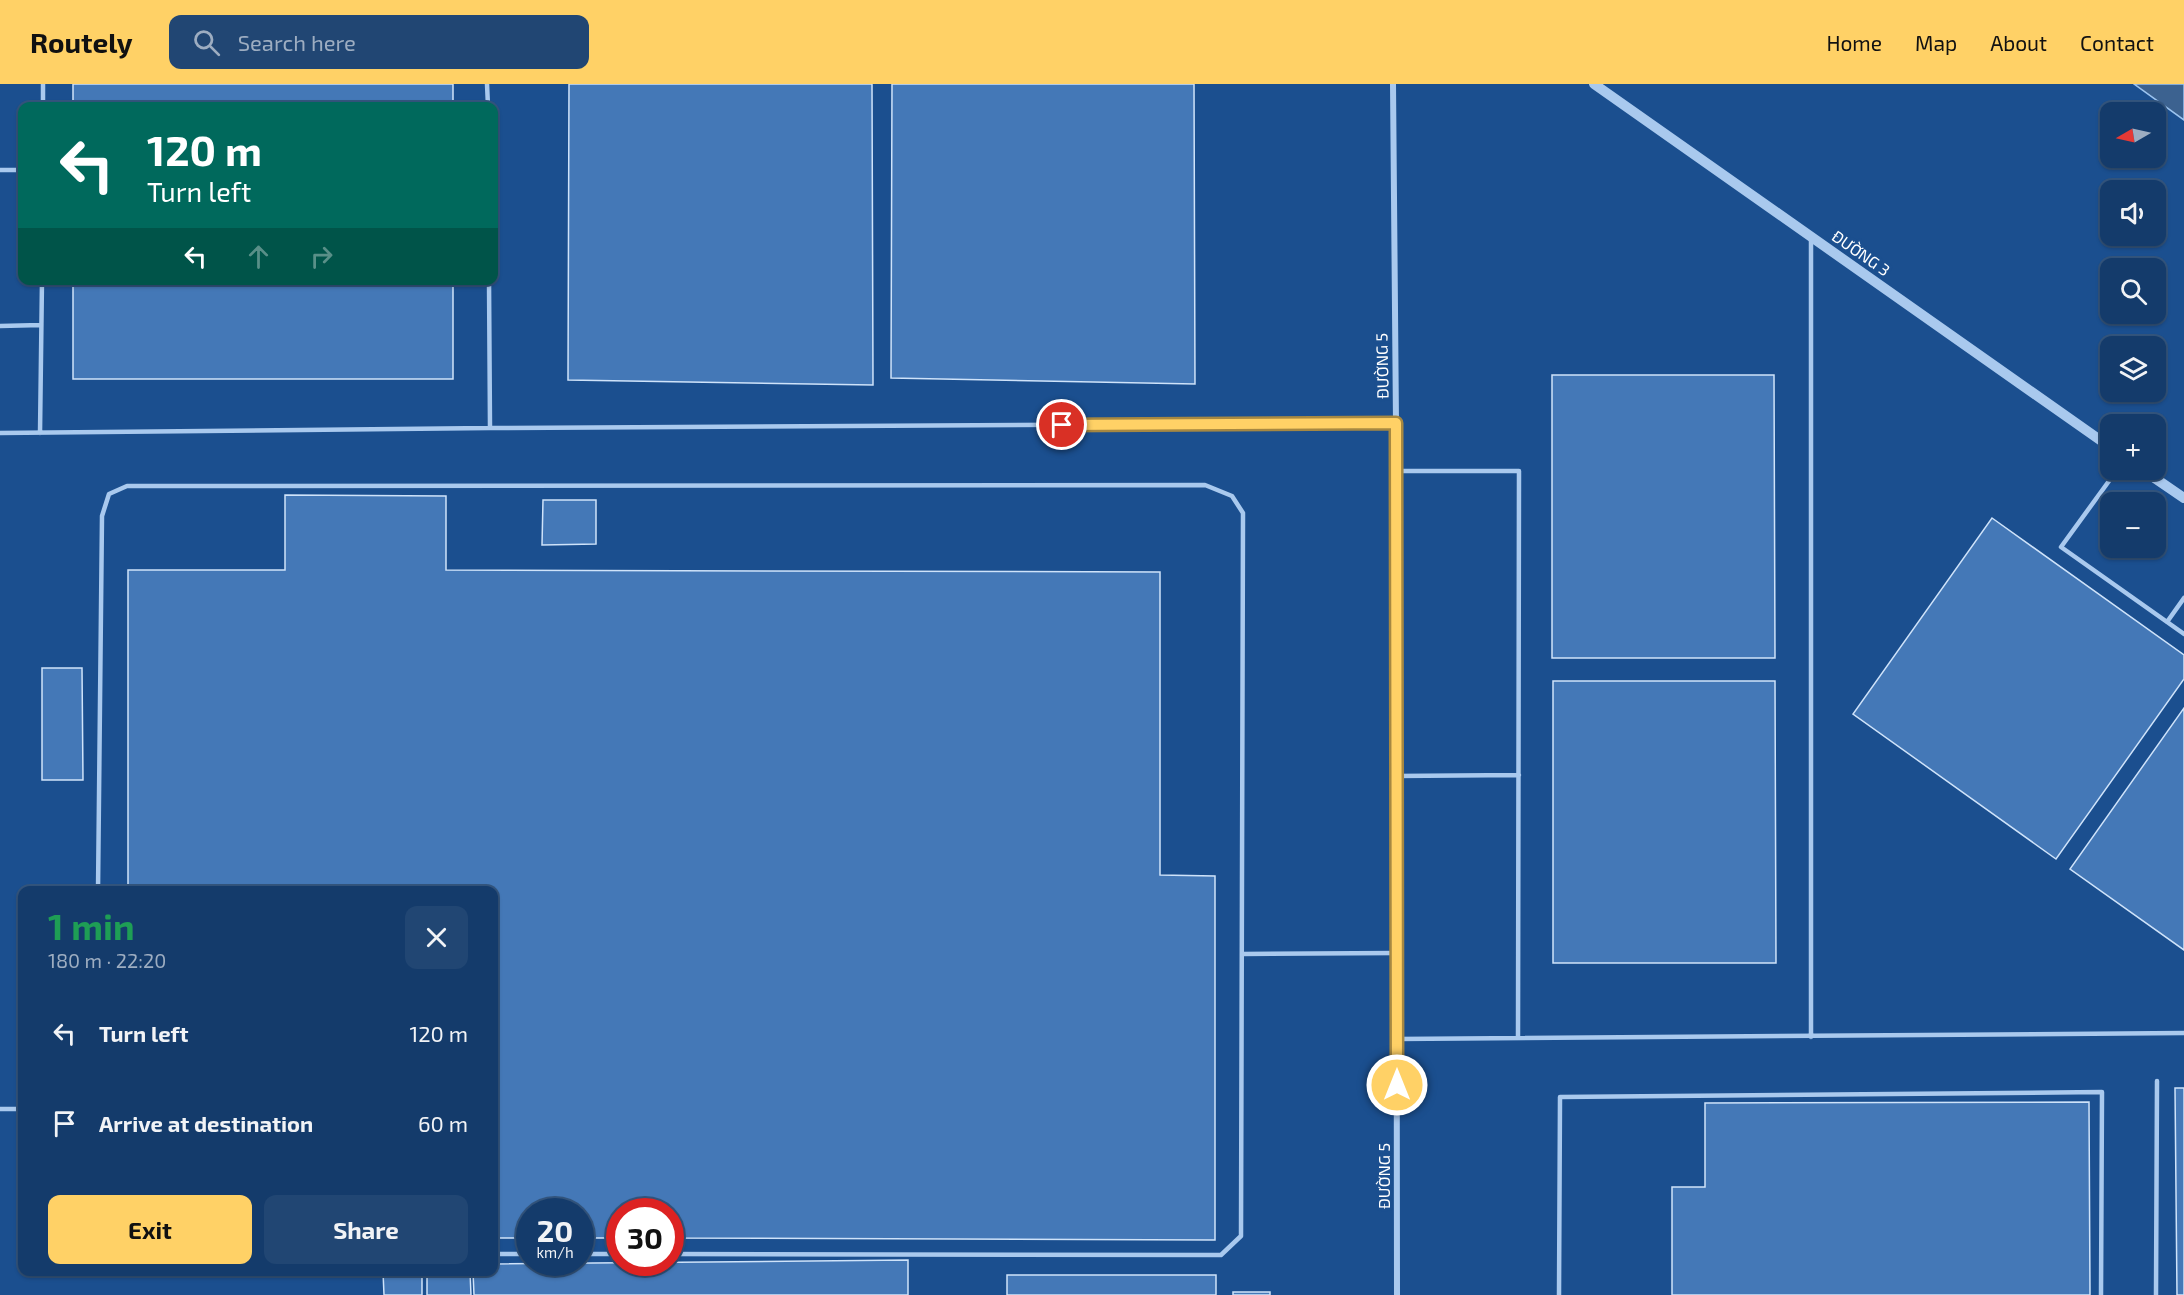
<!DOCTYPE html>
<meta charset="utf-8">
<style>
body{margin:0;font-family:"Exo 2",sans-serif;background:#214673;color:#f1f3f6;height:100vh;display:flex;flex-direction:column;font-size:22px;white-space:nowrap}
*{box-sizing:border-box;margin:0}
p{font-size:20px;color:#9dadc1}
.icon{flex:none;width:33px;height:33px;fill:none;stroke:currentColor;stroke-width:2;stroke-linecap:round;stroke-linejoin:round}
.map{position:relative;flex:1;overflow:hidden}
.side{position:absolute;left:18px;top:802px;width:480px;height:390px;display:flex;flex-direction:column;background:#143b6b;border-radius:12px;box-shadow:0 2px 4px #0004,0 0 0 2px #33557e}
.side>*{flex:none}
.banner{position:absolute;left:18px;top:18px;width:480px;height:183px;border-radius:12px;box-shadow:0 2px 4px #0004,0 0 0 2px #33557e;background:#00695c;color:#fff;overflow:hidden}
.needle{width:39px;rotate:261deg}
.buttons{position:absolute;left:2100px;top:18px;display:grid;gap:12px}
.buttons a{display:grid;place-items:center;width:66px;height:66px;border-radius:12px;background:#143b6b;box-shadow:0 2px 4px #0004,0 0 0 2px #33557e;font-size:30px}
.speed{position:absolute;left:516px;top:1114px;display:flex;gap:12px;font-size:30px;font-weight:700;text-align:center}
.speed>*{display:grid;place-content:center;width:78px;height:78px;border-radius:50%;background:#143b6b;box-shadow:0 2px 4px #0004,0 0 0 2px #33557e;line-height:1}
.speed small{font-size:15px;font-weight:400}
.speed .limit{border:9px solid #d22;background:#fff;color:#111}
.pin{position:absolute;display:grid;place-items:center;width:51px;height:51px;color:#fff;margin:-26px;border:3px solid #fff;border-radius:50%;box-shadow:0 2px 6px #0007}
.me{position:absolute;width:66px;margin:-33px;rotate:0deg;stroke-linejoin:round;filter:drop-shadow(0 0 4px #0008)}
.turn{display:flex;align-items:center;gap:21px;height:126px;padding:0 30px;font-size:27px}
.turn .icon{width:78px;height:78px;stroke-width:2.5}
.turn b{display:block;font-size:42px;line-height:51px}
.lanes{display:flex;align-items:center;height:57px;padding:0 30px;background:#0003;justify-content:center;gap:30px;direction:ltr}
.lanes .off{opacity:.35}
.round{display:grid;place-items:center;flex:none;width:63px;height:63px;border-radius:12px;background:#214673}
.overview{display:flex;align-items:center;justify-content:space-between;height:102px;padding:0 30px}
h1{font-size:36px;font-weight:700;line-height:45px;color:#1e9e55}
.cta{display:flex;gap:12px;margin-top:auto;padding:12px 30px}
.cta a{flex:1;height:69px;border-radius:12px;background:#ffd166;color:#111;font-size:24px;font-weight:700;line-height:69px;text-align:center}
.cta a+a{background:#214673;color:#f1f3f6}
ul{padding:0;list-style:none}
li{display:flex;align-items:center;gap:18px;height:90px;padding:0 30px}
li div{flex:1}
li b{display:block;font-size:22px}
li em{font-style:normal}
header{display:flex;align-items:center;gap:36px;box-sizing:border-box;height:84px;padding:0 30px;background:#ffd166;color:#111}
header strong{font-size:28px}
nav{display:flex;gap:33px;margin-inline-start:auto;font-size:21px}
.search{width:420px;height:54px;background:#214673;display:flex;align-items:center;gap:15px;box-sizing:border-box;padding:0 21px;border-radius:12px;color:#9dadc1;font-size:22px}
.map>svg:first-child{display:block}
.water{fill:#3c6290;stroke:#9cc4f0;stroke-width:1.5}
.building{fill:#4478b7;stroke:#cfe3fa;stroke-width:1.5}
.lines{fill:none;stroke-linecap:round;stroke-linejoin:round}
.service{stroke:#a9c9ee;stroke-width:4.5}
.minor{stroke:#a9c9ee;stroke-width:6}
.tertiary{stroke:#a9c9ee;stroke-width:10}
.route-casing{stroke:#a68842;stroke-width:15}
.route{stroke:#ffd166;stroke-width:10}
.labels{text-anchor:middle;stroke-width:6;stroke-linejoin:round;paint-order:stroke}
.street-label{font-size:16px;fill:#fff;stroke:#1b4f8f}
</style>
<header>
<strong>Routely</strong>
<div class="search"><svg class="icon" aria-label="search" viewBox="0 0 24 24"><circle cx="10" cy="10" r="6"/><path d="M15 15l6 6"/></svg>Search here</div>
<nav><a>Home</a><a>Map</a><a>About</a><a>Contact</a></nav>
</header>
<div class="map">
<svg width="2184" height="1211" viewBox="0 0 2184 1211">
<rect width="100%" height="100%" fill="#1b4f8f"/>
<path class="water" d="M2134,0H2184V36Z"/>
<path class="building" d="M73,0H453V22H73Z
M569,0H872L873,301L568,296Z
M892,0H1194L1195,300L891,294Z
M73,196H453V295H73Z
M1552,291H1774L1775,574H1552Z
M285,411L446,412V486L1160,488V791L1215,792V1156L670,1154V1128H620V1154H580V1128H530V1154H494V807H107V802H128V486H285Z
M543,416H596V460L542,461Z
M1992,434L2184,571V595L2056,775L1853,630Z
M42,584H82L83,696H42Z
M1553,597H1775L1776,879H1553Z
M2184,624V866L2070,785Z
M2175,1004H2184V1211H2177Z
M2089,1018L2090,1211H1672V1103H1705V1019Z
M908,1176V1211H474L473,1188H494V1180Z
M383,1188H422V1211H384Z
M427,1188H470L471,1211H427Z
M1007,1191H1216V1211H1007Z
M1233,1208H1270V1211H1233Z"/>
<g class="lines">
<path class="service" d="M487,0L488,22
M43,22V0
M0,86H22
M0,242L41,241
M490,344L1396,339
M0,349L490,344L489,196
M40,349L42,196
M2117,386L2061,463L2184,550
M1396,387H1519L1518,954
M2167,538L2184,514
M1396,692L1519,691
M98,807L102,432L109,410L127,402L1205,401L1232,412L1243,429L1241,1152L1221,1171L670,1170
M1242,870L1397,869
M1811,953V155
M1397,955L2184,949
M0,1025H22
M494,1170H530
M580,1170H620
M1559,1211L1560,1013L2102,1008L2101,1211
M2156,1211L2157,997"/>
<path class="minor" d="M1393,0L1396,339L1397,1211"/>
<path class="tertiary" d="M1594,0L2110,363
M2143,386L2184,414"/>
</g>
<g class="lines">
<defs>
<path id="route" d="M1062,341L1396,339L1397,1001"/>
</defs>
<use href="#route" class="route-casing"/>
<use href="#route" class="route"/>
</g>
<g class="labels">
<g class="street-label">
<text transform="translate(1861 169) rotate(35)" y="6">ĐƯỜNG 3</text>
<text transform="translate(1382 282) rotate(-91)" y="6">ĐƯỜNG 5</text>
<text transform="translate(1384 1092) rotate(-90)" y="6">ĐƯỜNG 5</text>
</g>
</g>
</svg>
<div class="buttons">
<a><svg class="needle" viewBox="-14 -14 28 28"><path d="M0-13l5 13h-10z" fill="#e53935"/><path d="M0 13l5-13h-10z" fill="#9dadc1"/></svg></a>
<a><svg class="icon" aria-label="sound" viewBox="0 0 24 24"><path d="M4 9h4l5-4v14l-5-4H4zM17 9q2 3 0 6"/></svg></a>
<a><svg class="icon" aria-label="search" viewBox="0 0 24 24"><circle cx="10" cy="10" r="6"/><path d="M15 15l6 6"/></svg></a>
<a><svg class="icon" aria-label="layers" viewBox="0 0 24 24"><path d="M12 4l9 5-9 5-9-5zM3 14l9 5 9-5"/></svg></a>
<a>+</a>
<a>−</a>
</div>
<div class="speed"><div>20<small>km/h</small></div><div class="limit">30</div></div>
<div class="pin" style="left:1062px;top:341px;background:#d93025"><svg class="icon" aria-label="arrive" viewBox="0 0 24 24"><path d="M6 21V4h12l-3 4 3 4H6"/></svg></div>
<svg class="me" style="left:1397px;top:1001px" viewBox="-20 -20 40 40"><circle r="17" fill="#ffd166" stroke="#fff" stroke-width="3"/><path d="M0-11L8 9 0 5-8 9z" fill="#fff"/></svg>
<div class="banner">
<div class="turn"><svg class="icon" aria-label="left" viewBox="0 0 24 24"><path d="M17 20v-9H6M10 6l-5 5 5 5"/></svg><div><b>120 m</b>Turn left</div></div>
<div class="lanes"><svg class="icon" aria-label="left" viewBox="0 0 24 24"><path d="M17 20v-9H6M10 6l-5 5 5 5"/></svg><svg class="icon off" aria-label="ahead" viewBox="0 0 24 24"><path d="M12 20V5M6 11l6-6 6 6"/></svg><svg class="icon off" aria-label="right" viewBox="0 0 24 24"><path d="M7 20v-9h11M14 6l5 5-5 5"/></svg></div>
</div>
<section class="side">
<div class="overview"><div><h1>1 min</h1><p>180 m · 22:20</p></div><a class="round"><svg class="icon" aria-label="close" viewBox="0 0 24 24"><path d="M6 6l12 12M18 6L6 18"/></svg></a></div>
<ul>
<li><svg class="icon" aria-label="left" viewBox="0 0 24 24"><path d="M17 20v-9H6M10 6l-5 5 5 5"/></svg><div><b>Turn left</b></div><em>120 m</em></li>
<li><svg class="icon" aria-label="arrive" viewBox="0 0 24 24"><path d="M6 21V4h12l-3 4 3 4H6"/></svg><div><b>Arrive at destination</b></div><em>60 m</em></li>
</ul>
<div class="cta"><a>Exit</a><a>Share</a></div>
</section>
</div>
